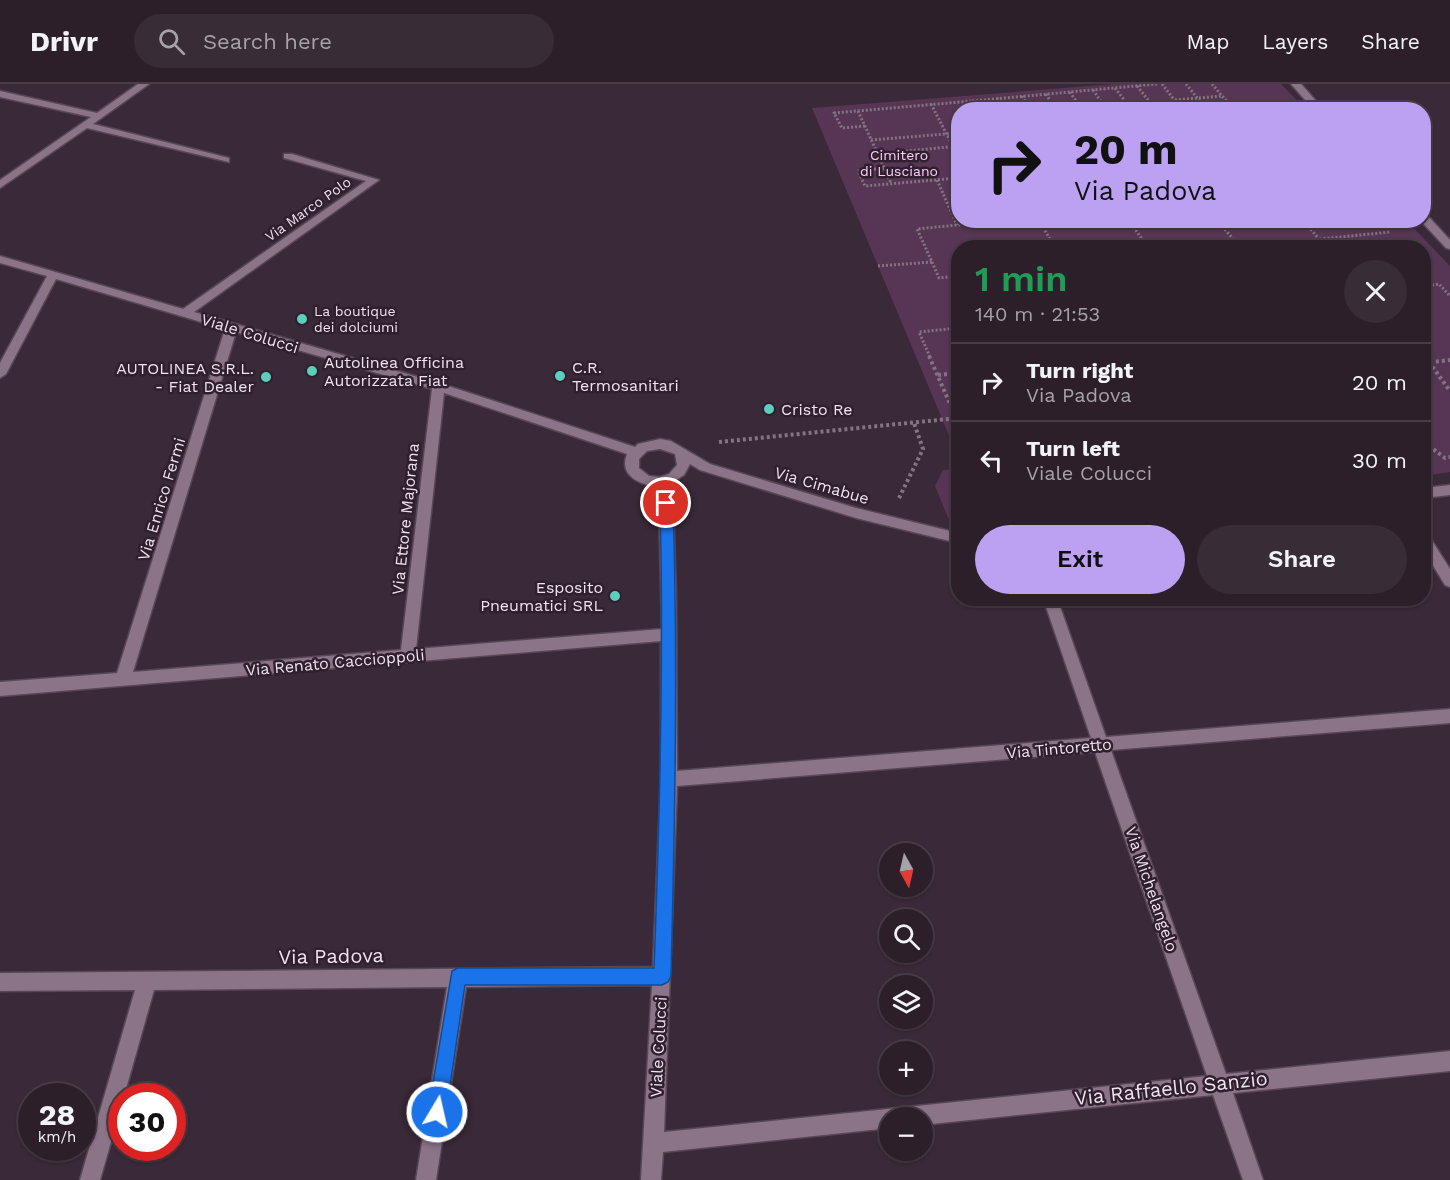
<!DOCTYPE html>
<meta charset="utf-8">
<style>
body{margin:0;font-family:"Work Sans",sans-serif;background:#382c36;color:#f1f3f6;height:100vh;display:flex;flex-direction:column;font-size:22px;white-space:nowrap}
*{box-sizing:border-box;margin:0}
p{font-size:20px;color:#a6a2a8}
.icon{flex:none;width:33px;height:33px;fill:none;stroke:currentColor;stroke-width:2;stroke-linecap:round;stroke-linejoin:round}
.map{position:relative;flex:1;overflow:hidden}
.drawer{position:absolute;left:951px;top:156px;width:480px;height:366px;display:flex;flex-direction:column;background:#2c1f2a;border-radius:24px;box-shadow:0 2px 4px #0004,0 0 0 2px #483d47}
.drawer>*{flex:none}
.top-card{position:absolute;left:951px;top:18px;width:480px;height:126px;border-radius:24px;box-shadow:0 2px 4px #0004,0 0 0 2px #483d47;background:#bca0f2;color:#111;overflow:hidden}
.needle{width:39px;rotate:172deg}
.fabs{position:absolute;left:879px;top:759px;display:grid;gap:12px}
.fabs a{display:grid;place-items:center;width:54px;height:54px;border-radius:50%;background:#2c1f2a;box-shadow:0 2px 4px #0004,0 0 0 2px #483d47;font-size:30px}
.speed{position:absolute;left:18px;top:999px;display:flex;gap:12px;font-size:30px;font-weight:700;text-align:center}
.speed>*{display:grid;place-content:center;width:78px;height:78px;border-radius:50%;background:#2c1f2a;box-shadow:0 2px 4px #0004,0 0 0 2px #483d47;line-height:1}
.speed small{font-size:15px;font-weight:400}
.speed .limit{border:9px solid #d22;background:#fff;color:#111}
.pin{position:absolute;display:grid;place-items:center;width:51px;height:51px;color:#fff;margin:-26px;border:3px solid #fff;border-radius:50%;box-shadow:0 2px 6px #0007}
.me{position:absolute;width:66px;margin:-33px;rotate:9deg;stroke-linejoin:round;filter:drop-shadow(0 0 4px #0008)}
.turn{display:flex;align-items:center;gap:21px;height:126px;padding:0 24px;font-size:27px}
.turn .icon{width:78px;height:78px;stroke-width:2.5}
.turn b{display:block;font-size:42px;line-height:51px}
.round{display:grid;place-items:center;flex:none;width:63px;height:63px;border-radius:32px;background:#382c36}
.headline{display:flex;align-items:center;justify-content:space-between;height:102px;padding:0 24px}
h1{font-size:36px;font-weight:600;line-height:45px;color:#1e9e55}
.cta{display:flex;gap:12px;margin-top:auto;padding:12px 24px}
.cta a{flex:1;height:69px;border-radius:36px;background:#bca0f2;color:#111;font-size:24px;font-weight:600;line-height:69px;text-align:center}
.cta a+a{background:#382c36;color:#f1f3f6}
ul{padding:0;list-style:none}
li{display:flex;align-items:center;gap:18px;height:78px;padding:0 24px;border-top:2px solid #483d47}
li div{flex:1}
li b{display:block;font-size:22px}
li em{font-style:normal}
header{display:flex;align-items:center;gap:36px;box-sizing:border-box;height:84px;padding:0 30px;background:#2c1f2a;border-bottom:2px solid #483d47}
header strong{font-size:28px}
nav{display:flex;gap:33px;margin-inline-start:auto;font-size:21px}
.search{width:420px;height:54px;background:#382c36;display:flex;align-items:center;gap:15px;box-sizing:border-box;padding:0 21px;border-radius:33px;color:#a6a2a8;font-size:22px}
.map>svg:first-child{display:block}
.green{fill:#573554}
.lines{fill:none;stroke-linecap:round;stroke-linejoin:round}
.minor-casing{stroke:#574755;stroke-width:3}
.path-far1{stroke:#837482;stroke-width:3;stroke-dasharray:2 2;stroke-linecap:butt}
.path{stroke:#837482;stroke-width:4;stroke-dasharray:3 3;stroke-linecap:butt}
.minor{fill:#8b7388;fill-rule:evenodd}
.route{fill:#1a73e8;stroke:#114b97;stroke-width:1.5}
.poi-dot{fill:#5cceba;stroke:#301f2e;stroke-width:2}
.labels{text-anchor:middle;stroke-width:5;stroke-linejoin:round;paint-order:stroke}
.far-park-label{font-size:14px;fill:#fccef7;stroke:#301f2e}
.far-street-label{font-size:14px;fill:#efe3ee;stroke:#301f2e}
.far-poi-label{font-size:14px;fill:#efe3ee;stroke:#301f2e;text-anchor:start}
.street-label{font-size:16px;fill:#efe3ee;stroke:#301f2e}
.poi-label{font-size:16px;fill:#efe3ee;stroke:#301f2e;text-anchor:start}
.near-street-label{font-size:20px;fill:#efe3ee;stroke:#301f2e}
</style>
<header>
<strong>Drivr</strong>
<div class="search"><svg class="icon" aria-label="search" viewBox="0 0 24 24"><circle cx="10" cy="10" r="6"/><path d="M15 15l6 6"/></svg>Search here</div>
<nav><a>Map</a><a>Layers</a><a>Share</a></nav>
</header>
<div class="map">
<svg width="1450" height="1096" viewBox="0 0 1450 1096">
<rect width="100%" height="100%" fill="#3a2938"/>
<path class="green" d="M1114,0H1281L1305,25L958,26V136L1407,137L1450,182V388L1424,392V164H958V373L812,24Z
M958,385V447L954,448L935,402L943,386Z"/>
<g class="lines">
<defs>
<path id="minor" d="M138,0H149L93,40L229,74V78L87,44L0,104V96L91,33L0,13V7L97,29Z
M1291,0H1301L1324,26H1314Z
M284,70H292L379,96L194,228L442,300L635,363L638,360L660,355L671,357L710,380L856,424L958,449V459L856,434L700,386L690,380L684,391L668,401L673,419L676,513L677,687L1091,654L1043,514H1057L1106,653L1450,625V639L1111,666L1226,990L1450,967V987L1233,1009L1263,1096H1243L1213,1011L922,1041V1034H890V1044L663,1068L661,1096H641L652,901L466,903L436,1096H416L447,903L154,906L124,1012H122V1020L100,1096H80L135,906L0,907V889L653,883L661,695V557L0,612V598L117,589L225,245L56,195L6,290L0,294V279L47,192L0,179V172L183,225L366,97L284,74ZM236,248L432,305L401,566L133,588ZM444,309L627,370C619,390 637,400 655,402L659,419L662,545L416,565ZM660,365L675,370L677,381L669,390L660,393L649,392L639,384V375L647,367ZM1095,668L1207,992L664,1048L677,702Z
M1424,131L1428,132L1450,156V165L1446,164L1420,136H1424Z
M1450,401V411L1424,414V404Z
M1424,451L1429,452L1450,485V503L1445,501L1424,467Z"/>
</defs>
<use href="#minor" class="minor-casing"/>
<path class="path-far1" d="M1162,0L1182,26
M1186,0L1207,26
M1212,0L1234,26
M1137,2L1156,26
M1115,4L1132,26
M1093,6L1107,26
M1070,8L1082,26
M1046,10L1056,26
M1022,12L1030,26
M997,14L1004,26
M1175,16L1223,12
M972,17L1157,0
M931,20L958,72
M858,27L891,99
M865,42L842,44L834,29L972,17L977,26
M871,56L958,49
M878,70L958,62
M884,84L858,87L865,102L958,94
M937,96L957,141
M1039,136L1055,164
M1129,136L1148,164
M1217,136L1239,162
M1303,136L1319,155
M1232,164L1390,148
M932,178L939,194L958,192
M878,182L932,178L917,145L1008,136
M1424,202L1439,200L1450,212
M930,273L919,248L958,244"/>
<path class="path" d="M929,272L958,338
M1429,278L1450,307
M1424,279L1450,276
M938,291L958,289
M719,358L958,334
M1424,358L1445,374L1450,373
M899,414L923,365L914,339"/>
<use href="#minor" class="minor"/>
</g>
<path class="route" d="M666,414L673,419C678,577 675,734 671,892L668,898L662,901H465L446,1028L443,1035L437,1037L430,1035L428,1028L452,887L458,884H654C660,729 664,574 660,419Z"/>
<g class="poi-dot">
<circle cx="302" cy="235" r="6"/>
<circle cx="312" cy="287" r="6"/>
<circle cx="560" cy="292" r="6"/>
<circle cx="266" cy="293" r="6"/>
<circle cx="769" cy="325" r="6"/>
<circle cx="615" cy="512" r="6"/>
</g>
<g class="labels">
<g class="far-park-label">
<text x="899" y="76">Cimitero<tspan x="899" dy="16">di Lusciano</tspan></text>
</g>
<g class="far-street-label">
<text transform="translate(308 125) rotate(-35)" y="5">Via Marco Polo</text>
</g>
<g class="far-poi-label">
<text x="314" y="232">La boutique<tspan x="314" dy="16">dei dolciumi</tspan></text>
</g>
<g class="street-label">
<text transform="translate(250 249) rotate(17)" y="6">Viale Colucci</text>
<text transform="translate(822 401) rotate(16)" y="6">Via Cimabue</text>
<text transform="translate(161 415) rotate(-73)" y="6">Via Enrico Fermi</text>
<text transform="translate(405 435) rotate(-84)" y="6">Via Ettore Majorana</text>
<text transform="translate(335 578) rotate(-5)" y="6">Via Renato Caccioppoli</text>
<text transform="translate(1059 664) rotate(-5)" y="6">Via Tintoretto</text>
<text transform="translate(1152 805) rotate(71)" y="6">Via Michelangelo</text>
<text transform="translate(658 963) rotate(-87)" y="6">Viale Colucci</text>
</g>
<g class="poi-label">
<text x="324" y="284">Autolinea Officina<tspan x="324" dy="18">Autorizzata Fiat</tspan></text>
<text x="572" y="289">C.R.<tspan x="572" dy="18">Termosanitari</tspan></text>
<text x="254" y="290" text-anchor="end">AUTOLINEA S.R.L.<tspan x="254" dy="18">- Fiat Dealer</tspan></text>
<text x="781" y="331">Cristo Re</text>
<text x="603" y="509" text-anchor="end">Esposito<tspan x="603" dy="18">Pneumatici SRL</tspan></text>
</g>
<g class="near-street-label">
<text transform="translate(331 872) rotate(-1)" y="7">Via Padova</text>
<text transform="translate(1171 1004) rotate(-6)" y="7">Via Raffaello Sanzio</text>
</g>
</g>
</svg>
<div class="fabs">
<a><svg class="needle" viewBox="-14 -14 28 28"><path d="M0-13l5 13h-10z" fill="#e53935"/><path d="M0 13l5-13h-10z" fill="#a6a2a8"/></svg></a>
<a><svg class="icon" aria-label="search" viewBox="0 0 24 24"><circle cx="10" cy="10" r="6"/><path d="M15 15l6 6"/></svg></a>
<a><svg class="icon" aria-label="layers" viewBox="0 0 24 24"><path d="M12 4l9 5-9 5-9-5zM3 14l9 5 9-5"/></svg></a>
<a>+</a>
<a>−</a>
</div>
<div class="speed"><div>28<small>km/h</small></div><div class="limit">30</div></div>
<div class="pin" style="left:666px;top:419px;background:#d93025"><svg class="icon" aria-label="arrive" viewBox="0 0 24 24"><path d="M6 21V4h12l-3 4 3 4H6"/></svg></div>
<svg class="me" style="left:437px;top:1028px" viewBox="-20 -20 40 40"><circle r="17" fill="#1a73e8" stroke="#fff" stroke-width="3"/><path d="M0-11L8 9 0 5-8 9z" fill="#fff"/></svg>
<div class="top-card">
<div class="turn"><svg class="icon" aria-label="right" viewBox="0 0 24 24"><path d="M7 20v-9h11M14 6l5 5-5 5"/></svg><div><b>20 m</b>Via Padova</div></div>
</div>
<section class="drawer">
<div class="headline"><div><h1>1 min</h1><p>140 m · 21:53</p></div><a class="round"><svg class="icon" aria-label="close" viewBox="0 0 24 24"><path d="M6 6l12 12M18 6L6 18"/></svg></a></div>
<ul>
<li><svg class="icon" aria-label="right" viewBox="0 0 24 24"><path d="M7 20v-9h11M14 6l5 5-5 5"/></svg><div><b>Turn right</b><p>Via Padova</p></div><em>20 m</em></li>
<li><svg class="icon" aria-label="left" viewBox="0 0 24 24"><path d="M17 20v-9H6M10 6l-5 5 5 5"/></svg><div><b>Turn left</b><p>Viale Colucci</p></div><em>30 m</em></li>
</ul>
<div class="cta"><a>Exit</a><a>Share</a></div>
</section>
</div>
